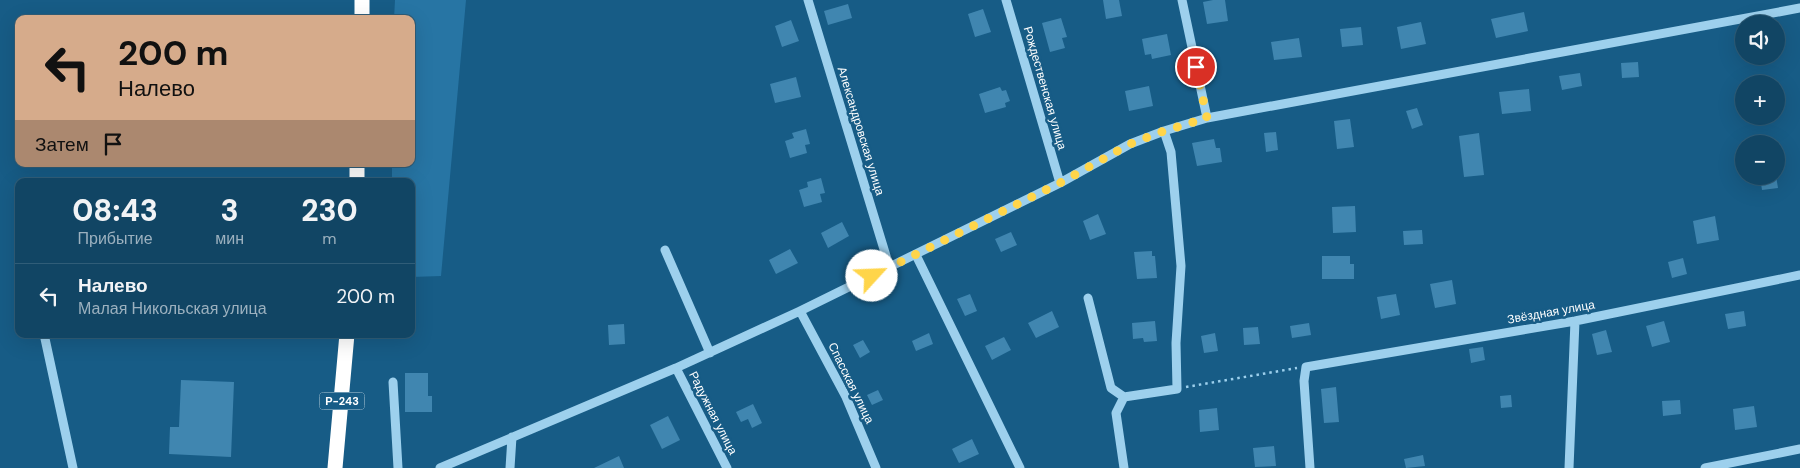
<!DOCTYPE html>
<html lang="ru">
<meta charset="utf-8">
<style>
body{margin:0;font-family:"DM Sans",sans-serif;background:#1a4c6a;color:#f1f3f6;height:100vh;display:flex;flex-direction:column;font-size:19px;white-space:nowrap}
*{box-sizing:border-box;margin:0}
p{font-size:16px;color:#9cb1bf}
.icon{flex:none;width:28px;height:28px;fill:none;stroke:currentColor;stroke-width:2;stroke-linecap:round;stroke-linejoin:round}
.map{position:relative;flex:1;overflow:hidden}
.details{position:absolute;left:15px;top:178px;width:400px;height:160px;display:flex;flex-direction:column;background:#114564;border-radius:10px;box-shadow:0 5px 20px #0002,0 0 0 1px #305d78}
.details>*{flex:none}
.guide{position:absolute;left:15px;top:15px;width:400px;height:152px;border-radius:10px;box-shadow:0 5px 20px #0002,0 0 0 1px #305d78;background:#d6ab8b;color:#111;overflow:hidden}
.buttons{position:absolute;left:1735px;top:15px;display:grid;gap:10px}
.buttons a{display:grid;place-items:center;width:50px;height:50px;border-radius:50%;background:#114564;box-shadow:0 5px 20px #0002,0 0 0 1px #305d78;font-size:25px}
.pin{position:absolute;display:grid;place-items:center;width:42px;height:42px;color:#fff;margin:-21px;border:2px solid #fff;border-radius:50%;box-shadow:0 1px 5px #0007}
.me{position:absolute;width:55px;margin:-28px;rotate:65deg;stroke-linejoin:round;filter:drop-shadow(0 0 4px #0008)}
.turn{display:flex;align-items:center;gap:18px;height:105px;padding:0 20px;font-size:22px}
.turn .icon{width:65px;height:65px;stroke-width:2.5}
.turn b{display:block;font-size:35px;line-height:42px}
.then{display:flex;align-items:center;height:48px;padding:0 20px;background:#0003;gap:10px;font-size:19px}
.eta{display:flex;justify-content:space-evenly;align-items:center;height:85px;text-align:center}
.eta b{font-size:30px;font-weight:800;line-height:35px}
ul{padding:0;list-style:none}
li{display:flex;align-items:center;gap:15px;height:65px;padding:0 20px;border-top:1px solid #305d78}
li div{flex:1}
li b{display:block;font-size:19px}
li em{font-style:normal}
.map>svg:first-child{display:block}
.green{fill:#2775a4}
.building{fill:#4086b0}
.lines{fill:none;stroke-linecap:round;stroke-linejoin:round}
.path{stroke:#9dd0ed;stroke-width:2.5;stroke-dasharray:2.5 4;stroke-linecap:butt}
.minor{stroke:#9dd0ed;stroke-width:9}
.highway{stroke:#fff;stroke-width:15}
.route{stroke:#ffd54a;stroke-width:9;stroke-dasharray:0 16.2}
.labels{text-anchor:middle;stroke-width:5;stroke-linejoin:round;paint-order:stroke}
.shield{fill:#175c86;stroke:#b9cedb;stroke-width:1}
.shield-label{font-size:11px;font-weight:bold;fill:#fff}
.street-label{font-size:12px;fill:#fff;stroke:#175c86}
</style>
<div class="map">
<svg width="1800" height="468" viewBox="0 0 1800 468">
<rect width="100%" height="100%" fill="#175c86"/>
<path class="green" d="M395,0H466L441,276L411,277V181H392V164H411V19H394Z"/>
<path class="building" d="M1103,0H1119L1122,16L1106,19Z
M1213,0H1225L1228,21L1207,24L1203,2Z
M848,4L852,18L828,25L824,11Z
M983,9L991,32L975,37L968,14Z
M1524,12L1528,31L1496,38L1491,19Z
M1061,18L1067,37L1062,38L1065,48L1050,52L1042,23Z
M791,20L799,41L782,47L775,26Z
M1421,22L1426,44L1401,49L1397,27Z
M1361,27L1363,45L1342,47L1340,29Z
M1167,34L1171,55L1152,59L1151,54L1145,55L1142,39Z
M1299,38L1302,57L1274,60L1271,42Z
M1638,62L1639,77L1622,78L1621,63Z
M1580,73L1582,86L1562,90L1559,76Z
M796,77L801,97L775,103L770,84Z
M1149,86L1153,106L1129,111L1125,91Z
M1000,87L1002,91L1006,90L1010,101L1005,103L1006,107L985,113L979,94Z
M1529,89L1531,111L1502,114L1499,92Z
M1417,108L1423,125L1412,129L1406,111Z
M1350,119L1354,147L1337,149L1334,121Z
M806,129L810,144L805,145L807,153L790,158L785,141L794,138L792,133Z
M1276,132L1278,150L1266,152L1264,133Z
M1479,133L1484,175L1464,177L1459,136Z
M1214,139L1216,148H1220L1222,162L1197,166L1192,143Z
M1760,176H1776L1778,188L1762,190Z
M821,178L825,193L820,194L822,202L804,207L799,190L808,187L807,182Z
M1355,206L1356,232L1333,233L1332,207Z
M1098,214L1106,234L1090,240L1083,221Z
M1715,216L1719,240L1697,244L1693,221Z
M842,222L849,236L828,248L821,233Z
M1422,230L1423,244L1404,245L1403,231Z
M1011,232L1017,245L1001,252L995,239Z
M790,249L798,263L776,274L769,260Z
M1152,251V256H1155L1157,278L1137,279L1134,252Z
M1322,256H1350V264H1354V279H1322Z
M1683,258L1687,274L1672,278L1668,262Z
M1452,280L1456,304L1435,308L1430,284Z
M970,294L977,311L965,316L957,299Z
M1396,294L1400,315L1381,319L1377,297Z
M1052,311L1059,327L1036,338L1028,323Z
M1744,311L1746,326L1728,329L1725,314Z
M1155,321L1157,341L1144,342L1143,338L1133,339L1132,323Z
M1664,321L1670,342L1652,347L1646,326Z
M1309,323L1311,335L1292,338L1290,326Z
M624,324L625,344L609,345L608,325Z
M1258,327L1260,344L1244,345L1243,328Z
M1606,330L1612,352L1597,355L1592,334Z
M929,333L933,344L916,351L912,341Z
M1215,333L1218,351L1204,353L1201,336Z
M1004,337L1011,350L992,360L985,346Z
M863,340L870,352L860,358L853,345Z
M1483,347L1485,360L1471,363L1469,349Z
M405,373H428V396H432V412H405Z
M181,380L234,382L231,457L169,454L170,427H179Z
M1336,387L1339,422L1324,423L1321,389Z
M878,390L883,400L872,405L867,395Z
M1511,395L1512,407L1501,408L1500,396Z
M1680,400L1681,414L1663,416L1662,401Z
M753,404L762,423L752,428L748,419L741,422L736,412Z
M1754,406L1757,427L1735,430L1733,409Z
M1217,408L1219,430L1200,432L1199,410Z
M668,416L680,440L662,449L650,425Z
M972,439L979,454L959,463L952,449Z
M1274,446L1276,466L1255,467L1253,448Z
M1423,455L1425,466L1406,468L1404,459Z
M619,456L624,468H594Z"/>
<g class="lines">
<path class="path" d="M1186,387L1297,368"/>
<path class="minor" d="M808,0L890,269
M1006,0L1060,183
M1182,0L1207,118
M665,250L710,353
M916,255L1020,468
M1088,298L1111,388L1124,397
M800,311L846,397L876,468
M44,334L73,468
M676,368L727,468
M393,382L398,468
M440,468L676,368L800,311L1060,183L1130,144L1164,131L1207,118L1800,8
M510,468L512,437
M1124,468L1116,413L1124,397L1177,389L1176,343L1181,266L1171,152L1164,131
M1310,468L1304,381L1306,367L1575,321L1800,275
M1569,468L1575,321
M1705,468L1800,449"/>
<path class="highway" d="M362,19V0
M357,181V164
M335,468L347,334"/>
</g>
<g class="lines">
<path class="route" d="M872,276L1060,183L1130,144L1164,131L1207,118L1196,67"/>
</g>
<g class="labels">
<rect class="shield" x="319.5" y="392.5" width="45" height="17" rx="4"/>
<g class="shield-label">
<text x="342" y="405">Р-243</text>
</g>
<g class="street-label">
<text transform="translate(1045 88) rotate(74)" y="4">Рождественская улица</text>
<text transform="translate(861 131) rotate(73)" y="4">Александровская улица</text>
<text transform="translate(1551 312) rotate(-10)" y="4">Звёздная улица</text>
<text transform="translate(851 383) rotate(64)" y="4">Спасская улица</text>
<text transform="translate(713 413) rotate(63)" y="4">Радужная улица</text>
</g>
</g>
</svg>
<div class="buttons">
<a><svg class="icon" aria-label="sound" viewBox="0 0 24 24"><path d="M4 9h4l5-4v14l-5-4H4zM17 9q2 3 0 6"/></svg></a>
<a>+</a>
<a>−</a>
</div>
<div class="pin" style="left:1196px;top:67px;background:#d93025"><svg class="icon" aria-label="arrive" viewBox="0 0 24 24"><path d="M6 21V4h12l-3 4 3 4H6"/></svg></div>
<svg class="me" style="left:872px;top:276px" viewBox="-20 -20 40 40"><circle r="19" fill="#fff"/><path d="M0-13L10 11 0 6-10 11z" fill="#ffd54a"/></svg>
<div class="guide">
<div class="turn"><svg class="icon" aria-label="left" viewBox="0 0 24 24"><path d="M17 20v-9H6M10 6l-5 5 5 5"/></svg><div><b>200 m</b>Налево</div></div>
<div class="then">Затем<svg class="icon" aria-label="arrive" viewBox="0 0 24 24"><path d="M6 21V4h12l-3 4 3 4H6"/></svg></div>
</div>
<section class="details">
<div class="eta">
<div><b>08:43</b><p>Прибытие</p></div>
<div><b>3</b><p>мин</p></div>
<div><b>230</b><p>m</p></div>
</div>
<ul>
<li><svg class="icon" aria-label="left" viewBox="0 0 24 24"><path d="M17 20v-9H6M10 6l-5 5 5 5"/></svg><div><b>Налево</b><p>Малая Никольская улица</p></div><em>200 m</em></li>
</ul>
</section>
</div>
